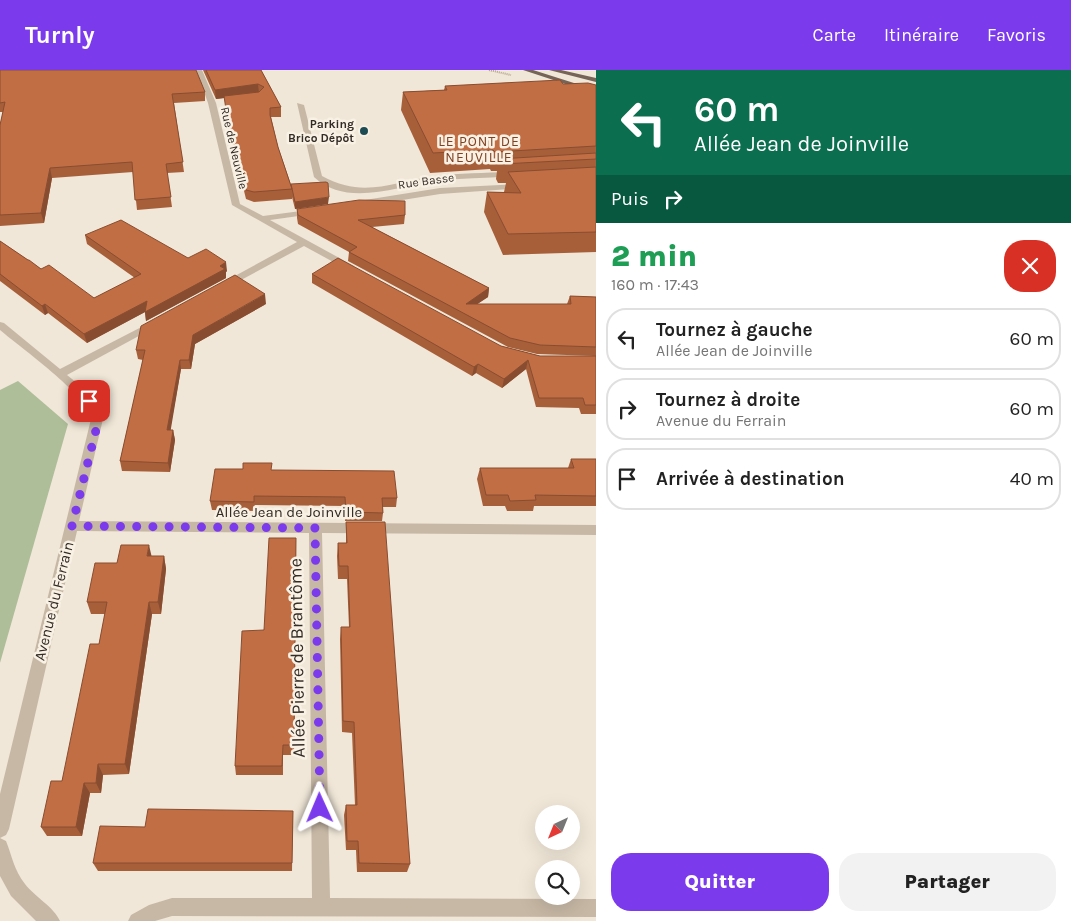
<!DOCTYPE html>
<html lang="fr">
<meta charset="utf-8">
<style>
body{margin:0;font-family:Karla,sans-serif;background:#f2f2f2;color:#222;height:100vh;display:flex;flex-direction:column;font-size:19px;white-space:nowrap}
*{box-sizing:border-box;margin:0}
p{font-size:16px;color:#767676}
.icon{flex:none;width:28px;height:28px;fill:none;stroke:currentColor;stroke-width:2;stroke-linecap:round;stroke-linejoin:round}
.map{position:relative;flex:1;overflow:hidden}
.details{display:flex;flex-direction:column;background:#fff;width:475px}
.details>*{flex:none}
.hud{background:#0b6e4f;color:#fff;overflow:hidden}
.needle{width:32px;rotate:223deg}
.buttons{position:absolute;left:535px;top:735px;display:grid;gap:10px}
.buttons a{display:grid;place-items:center;width:45px;height:45px;border-radius:50%;background:#fff;box-shadow:0 5px 20px #0002;font-size:25px}
.pin{position:absolute;display:grid;place-items:center;width:42px;height:42px;color:#fff;margin:-21px;border-radius:10px;box-shadow:0 2px 8px #0006}
.me{position:absolute;width:55px;margin:-28px;rotate:359deg;stroke-linejoin:round;filter:drop-shadow(0 0 4px #0008)}
.turn{display:flex;align-items:center;gap:18px;height:105px;padding:0 15px;font-size:22px}
.turn .icon{width:65px;height:65px;stroke-width:2.5}
.turn b{display:block;font-size:35px;line-height:42px}
.then{display:flex;align-items:center;height:48px;padding:0 15px;background:#0003;gap:10px;font-size:19px}
.round{display:grid;place-items:center;flex:none;width:52px;height:52px;border-radius:20px;background:#f2f2f2}
.summary{display:flex;align-items:center;justify-content:space-between;height:85px;padding:0 15px}
h1{font-size:30px;font-weight:800;line-height:38px;color:#1e9e55}
.cta{display:flex;gap:10px;margin-top:auto;padding:10px 15px}
.cta a{flex:1;height:58px;border-radius:20px;background:#7c3aed;color:#fff;font-size:20px;font-weight:800;line-height:58px;text-align:center}
.cta a+a{background:#f2f2f2;color:#222}
ul{padding:0;list-style:none}
li{display:flex;align-items:center;gap:15px;height:62px;margin:0 10px 8px;padding:0 5px;border:2px solid #e0e0e0;border-radius:20px}
li div{flex:1}
li b{display:block;font-size:19px}
li em{font-style:normal}
header{display:flex;align-items:center;gap:30px;box-sizing:border-box;height:70px;padding:0 25px;background:#7c3aed;color:#fff}
header strong{font-size:24px}
nav{display:flex;gap:28px;margin-inline-start:auto;font-size:18px}
main{display:flex;flex:1;min-height:0}
.map>svg:first-child{display:block}
.green{fill:#aebe99}
.lines{fill:none;stroke-linecap:round;stroke-linejoin:round}
.path{stroke:#b3a28f;stroke-width:2;stroke-dasharray:1 1;stroke-linecap:butt}
.lane{fill:#c7b8a5;fill-rule:evenodd}
.street{fill:#c7b8a5;fill-rule:evenodd}
.primary{fill:#756457;fill-rule:evenodd}
.wall{fill:#a75f3a}
.shaded-wall{fill:#884d30}
.building{fill:#c26e44;stroke:#884d30}
.route{stroke:#7c3aed;stroke-width:9;stroke-dasharray:0 16.2}
.poi-dot{fill:#1d4b53;stroke:#f8f1e4;stroke-width:2}
.labels{text-anchor:middle;stroke-width:5;stroke-linejoin:round;paint-order:stroke}
.far-poi-label{font-size:12px;font-weight:bold;fill:#332b26;stroke:#f8f1e4;text-anchor:end}
.far-street-label{font-size:12px;fill:#332b26;stroke:#f8f1e4}
.far-neighbourhood-label{font-size:14px;letter-spacing:1px;fill:#804021;stroke:#f8f1e4}
.street-label{font-size:15px;fill:#332b26;stroke:#f8f1e4}
.near-street-label{font-size:18px;fill:#332b26;stroke:#f8f1e4}
</style>
<header>
<strong>Turnly</strong>
<nav><a>Carte</a><a>Itinéraire</a><a>Favoris</a></nav>
</header>
<main>
<div class="map">
<svg width="596" height="851" viewBox="0 0 596 851">
<rect width="100%" height="100%" fill="#f0e7d8"/>
<path class="green" d="M18,311L68,354L0,593V320Z"/>
<g class="lines">
<path class="path" d="M489,0L511,5"/>
<path class="lane" d="M297,33L304,35L322,106C364,129 391,112 435,106C460,103 486,103 512,102L516,104L512,106C487,108 461,108 436,111C397,116 347,138 314,107Z"/>
<path class="street" d="M196,0H202L216,33L240,134L263,146L316,139L317,141L313,144L270,150L354,196V200H348L304,176L228,217H222V213L297,172L232,135L208,33Z
M521,114L525,116L524,118L440,124L365,136L361,133L365,130L440,118Z
M155,250L159,251V255L67,305C82,317 98,330 103,349L79,451L596,455V465L322,463L330,828L596,829V847L172,846L155,851H128L131,845L149,835L172,828H312L309,463L77,461L9,759L6,765L0,768V724L91,349C86,323 22,279 0,260V252L4,253L60,299Z
M0,768L6,771C12,786 14,800 25,814C35,827 54,837 60,851H36L11,826L0,806Z"/>
<path class="primary" d="M523,0H533L596,20V24Z
M549,0H561L596,8V12Z"/>
</g>
<path class="wall" d="M0,0L205,22V31L174,33L184,102L167,103L172,137L137,140L133,102L52,108L44,153L0,156V55L3,42H0Z
M203,0H261L281,37V47H271L278,77L291,115L328,134L295,139L292,127V129L254,132L246,129L233,76H231L225,28L216,29Z
M563,14L596,15V182L503,185L484,142L487,122H504L506,113H498L496,109L497,101H491L490,99L430,103L401,40L403,22L444,20L445,16Z
M297,139L405,145L404,154L372,157L489,218L488,227L477,234H567L570,226L596,227V286L537,284L508,277L348,191L349,182L298,154L297,148Z
M85,165L188,188L227,201L226,202V208L146,251L145,242L87,273L48,243L45,245L0,211V171L28,190L41,199L94,228L135,208L87,174Z
M312,204L501,276L540,286H596V344H581L579,338L536,337L526,299L502,318L476,303L472,306L312,213Z
M266,234L195,274L191,299H181L170,360H173L175,370L170,402L122,401L120,391L143,290L138,289L136,280Z
M571,389H596V436H534L533,441H507L505,436H483L477,409L480,398H568Z
M272,400L397,428L396,437H383V443L382,451H345V436L255,435L254,441L212,440L210,431Z
M346,452L410,794L407,802H357L356,780H346L344,745L346,735H355L352,663L342,662L340,569L341,557H349L347,509H338L337,486L338,473H346Z
M296,468L294,685H283V705H236L235,696L264,560Z
M151,486H164L166,499L161,544H152L129,704L103,705L101,723H90L82,766H47L41,757L62,711L99,574L105,544H91L87,532L117,493Z
M293,741L292,801H98L93,793L145,757Z"/>
<path class="shaded-wall" d="M258,14L259,23L216,29L215,20Z
M50,98L52,108L44,153L41,143Z
M329,127L328,134L295,139V132Z
M226,192L227,201L226,202V208L146,251L145,242L87,273L84,264L147,231Z
M489,218L488,227L464,243L466,234Z
M265,224L266,234L195,274L191,299L189,290L193,265Z
M45,234L48,243L45,245L42,236Z
M180,290L181,299L169,370L167,360Z
M528,290L526,299L502,318L504,309Z
M478,294L476,303L472,306L474,297Z
M173,360L175,370L170,402L168,393Z
M149,475L152,488L147,486Z
M164,486L166,499L161,544L158,532Z
M149,532L152,544L129,704L125,694Z
M98,694L103,705L101,723L96,713Z
M84,713L90,723L82,766L76,757Z"/>
<path class="building" d="M0,0H196L205,22L172,24L183,92L166,94L171,127L135,130L132,92L50,98L41,143L0,145V55L5,32L0,33Z
M206,0H261L281,37L270,38V45L278,77L292,119L254,122L246,120L233,67H230L224,26L259,22L264,17L258,14L215,20Z
M560,10L563,14L588,13L596,15V76L495,82L493,80L433,83L403,22L447,20L445,16Z
M596,83V89L502,94L499,89Z
M596,97V162L508,164L487,122L521,123L508,102Z
M326,112L328,113L329,127L295,132L291,114Z
M359,130L405,131V145L358,150L489,218L466,234H571L570,226L596,227V277L540,275L510,268L349,182L357,177L298,145L297,139Z
M121,150L188,188L206,179L226,192L220,196L225,199L145,242L147,231L84,264L45,234L42,236L0,204V171L28,190H29L41,199L49,195L94,228L141,204L85,165Z
M338,188L501,276L540,286H596V335H585L583,328H539L528,290L504,309L478,294L474,297L312,204Z
M235,205L265,224L193,265L189,290H180L167,360H173L168,393L120,391L145,280H136L141,256Z
M571,389H596V426L535,425L536,430L510,431L508,425H486L480,398H574Z
M243,393H272L271,400L394,401L397,428H382L383,443L346,442L345,427L254,426V432L210,431L215,399H243Z
M346,452H385L410,794L359,793L358,771H347L346,735H357L354,652L343,651L341,557H350L348,496H339L338,473H347Z
M269,468H296L294,675H283L282,696H235L242,561L264,560Z
M121,475H149L147,486H164L158,532H149L125,694H98L96,713H84L76,757H41L51,711H62L90,574H99L107,532H87L95,493H117Z
M148,739L293,741L292,793H93L100,756L145,757Z"/>
<g class="lines">
<path class="route" d="M89,331L97,349L96,360L72,456L315,458L320,738"/>
</g>
<circle class="poi-dot" cx="364" cy="61" r="5"/>
<g class="labels">
<g class="far-poi-label">
<text x="354" y="58">Parking<tspan x="354" dy="14">Brico Dépôt</tspan></text>
</g>
<g class="far-street-label">
<text transform="translate(234 78) rotate(77)" y="4">Rue de Neuville</text>
<text transform="translate(426 111) rotate(-8)" y="4">Rue Basse</text>
</g>
<g class="far-neighbourhood-label">
<text x="479" y="76">LE PONT DE<tspan x="479" dy="16">NEUVILLE</tspan></text>
</g>
<g class="street-label">
<text x="289" y="447">Allée Jean de Joinville</text>
<text transform="translate(54 531) rotate(-76)" y="5">Avenue du Ferrain</text>
</g>
<g class="near-street-label">
<text transform="translate(297 588) rotate(-91)" y="6">Allée Pierre de Brantôme</text>
</g>
</g>
</svg>
<div class="buttons">
<a><svg class="needle" viewBox="-14 -14 28 28"><path d="M0-13l5 13h-10z" fill="#e53935"/><path d="M0 13l5-13h-10z" fill="#767676"/></svg></a>
<a><svg class="icon" aria-label="search" viewBox="0 0 24 24"><circle cx="10" cy="10" r="6"/><path d="M15 15l6 6"/></svg></a>
</div>
<div class="pin" style="left:89px;top:331px;background:#d93025"><svg class="icon" aria-label="arrive" viewBox="0 0 24 24"><path d="M6 21V4h12l-3 4 3 4H6"/></svg></div>
<svg class="me" style="left:320px;top:738px" viewBox="-20 -20 40 40"><path d="M0-17L14 15 0 8-14 15z" fill="#7c3aed" stroke="#fff" stroke-width="4"/></svg>
</div>
<section class="details">
<div class="hud">
<div class="turn"><svg class="icon" aria-label="left" viewBox="0 0 24 24"><path d="M17 20v-9H6M10 6l-5 5 5 5"/></svg><div><b>60 m</b>Allée Jean de Joinville</div></div>
<div class="then">Puis<svg class="icon" aria-label="right" viewBox="0 0 24 24"><path d="M7 20v-9h11M14 6l5 5-5 5"/></svg></div>
</div>
<div class="summary"><div><h1>2 min</h1><p>160 m · 17:43</p></div><a class="round" style="background:#d93025;color:#fff"><svg class="icon" aria-label="close" viewBox="0 0 24 24"><path d="M6 6l12 12M18 6L6 18"/></svg></a></div>
<ul>
<li><svg class="icon" aria-label="left" viewBox="0 0 24 24"><path d="M17 20v-9H6M10 6l-5 5 5 5"/></svg><div><b>Tournez à gauche</b><p>Allée Jean de Joinville</p></div><em>60 m</em></li>
<li><svg class="icon" aria-label="right" viewBox="0 0 24 24"><path d="M7 20v-9h11M14 6l5 5-5 5"/></svg><div><b>Tournez à droite</b><p>Avenue du Ferrain</p></div><em>60 m</em></li>
<li><svg class="icon" aria-label="arrive" viewBox="0 0 24 24"><path d="M6 21V4h12l-3 4 3 4H6"/></svg><div><b>Arrivée à destination</b></div><em>40 m</em></li>
</ul>
<div class="cta"><a>Quitter</a><a>Partager</a></div>
</section>
</main>
